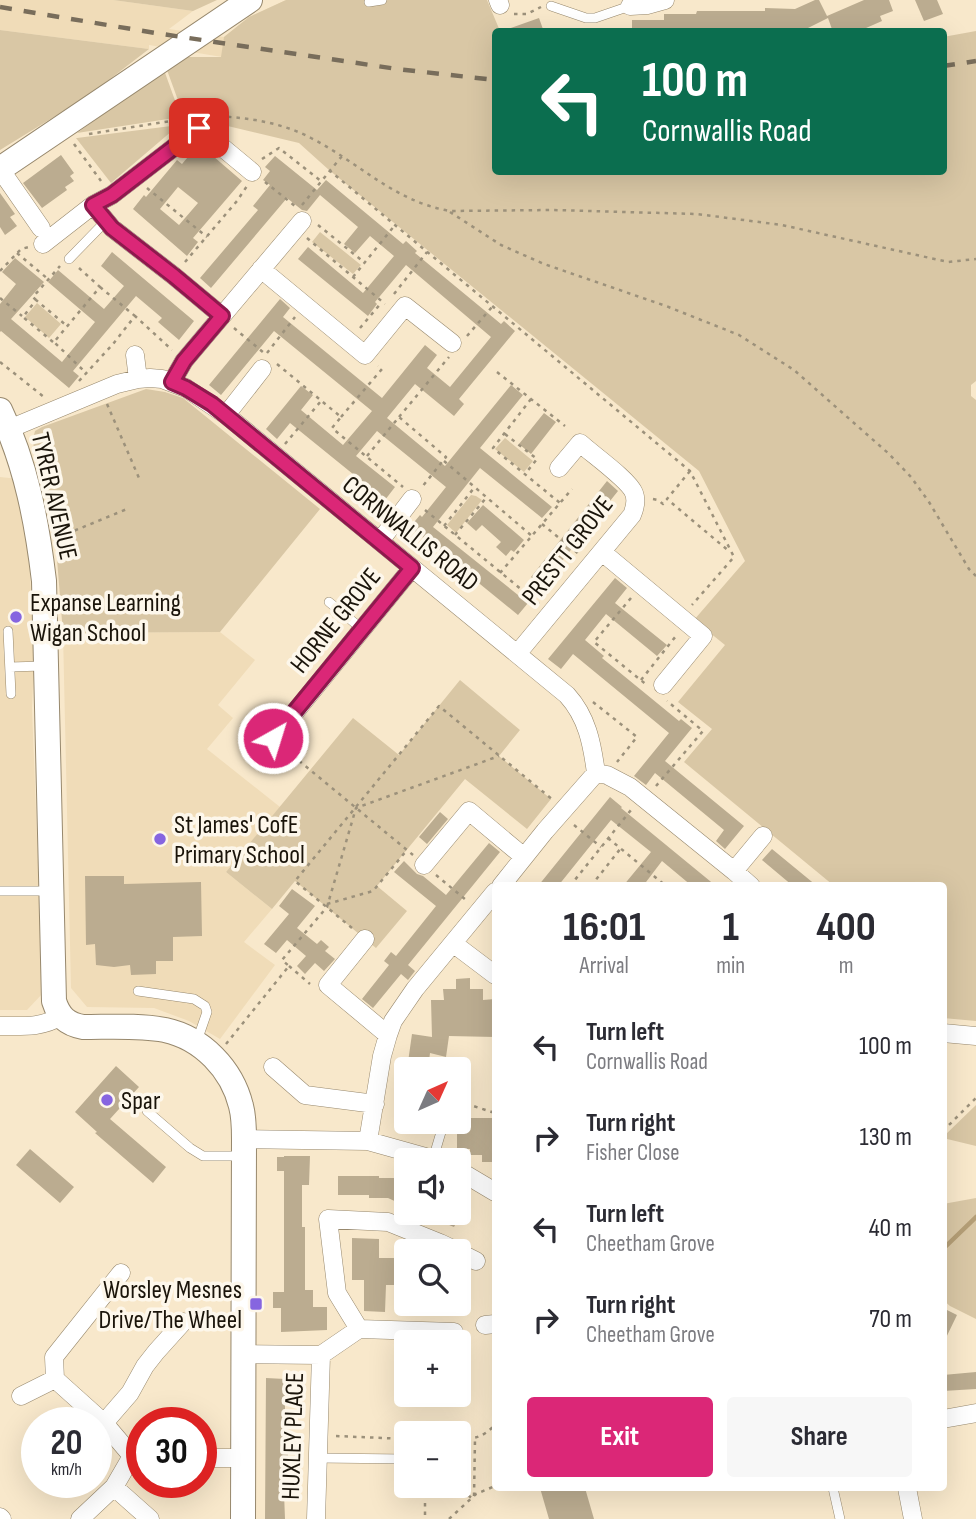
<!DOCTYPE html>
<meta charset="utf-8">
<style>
body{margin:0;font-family:"Sofia Sans Condensed",sans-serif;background:#f7f7f7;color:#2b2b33;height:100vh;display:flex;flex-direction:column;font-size:26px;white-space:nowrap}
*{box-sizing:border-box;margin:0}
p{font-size:23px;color:#7c7c81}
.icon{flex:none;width:38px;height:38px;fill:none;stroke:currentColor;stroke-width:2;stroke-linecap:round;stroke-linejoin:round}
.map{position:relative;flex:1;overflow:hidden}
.panel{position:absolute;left:492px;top:882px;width:455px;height:609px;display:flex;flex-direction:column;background:#fff;border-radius:7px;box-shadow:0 7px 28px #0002}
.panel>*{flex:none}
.hud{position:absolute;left:492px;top:28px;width:455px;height:147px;border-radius:7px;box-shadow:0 7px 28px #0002;background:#0b6e4f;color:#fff;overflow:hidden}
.needle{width:46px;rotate:45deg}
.buttons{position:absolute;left:394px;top:1057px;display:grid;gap:14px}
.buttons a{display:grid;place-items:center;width:77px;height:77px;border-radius:7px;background:#fff;box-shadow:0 7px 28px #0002;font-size:35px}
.speed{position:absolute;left:21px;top:1407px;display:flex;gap:14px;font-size:35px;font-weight:700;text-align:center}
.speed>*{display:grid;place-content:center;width:91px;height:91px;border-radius:50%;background:#fff;box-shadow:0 7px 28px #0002;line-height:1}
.speed small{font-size:18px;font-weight:400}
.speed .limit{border:10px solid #d22;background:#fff;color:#111}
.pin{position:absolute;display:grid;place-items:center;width:60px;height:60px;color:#fff;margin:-30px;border-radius:14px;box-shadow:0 4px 10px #0006}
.me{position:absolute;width:77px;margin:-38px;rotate:39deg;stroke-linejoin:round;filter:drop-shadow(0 0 5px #0008)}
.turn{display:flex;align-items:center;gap:24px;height:147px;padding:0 35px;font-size:32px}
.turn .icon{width:91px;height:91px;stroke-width:2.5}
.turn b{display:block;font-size:49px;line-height:60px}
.eta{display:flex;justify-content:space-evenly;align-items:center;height:119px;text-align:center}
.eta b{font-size:42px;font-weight:700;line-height:49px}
.primary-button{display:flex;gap:14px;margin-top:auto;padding:14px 35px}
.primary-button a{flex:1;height:80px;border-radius:7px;background:#db2777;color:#fff;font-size:28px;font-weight:700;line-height:80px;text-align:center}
.primary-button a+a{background:#f7f7f7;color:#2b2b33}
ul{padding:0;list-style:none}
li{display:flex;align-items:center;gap:21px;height:91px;padding:0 35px}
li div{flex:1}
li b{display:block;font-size:26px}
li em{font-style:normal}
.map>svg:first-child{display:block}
.built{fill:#f0dcb8}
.green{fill:#d9c7a5}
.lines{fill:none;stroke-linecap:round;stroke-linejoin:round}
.stream{stroke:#b49e76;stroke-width:4.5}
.building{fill:#bbac90;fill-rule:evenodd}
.lane-casing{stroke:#97886d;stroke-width:10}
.street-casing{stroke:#97886d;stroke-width:19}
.secondary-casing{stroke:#97886d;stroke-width:26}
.path{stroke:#9c917b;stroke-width:2.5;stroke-dasharray:3.5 5;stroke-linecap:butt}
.lane{stroke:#fff;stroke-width:9}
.street{stroke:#fff;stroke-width:18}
.secondary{stroke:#fff;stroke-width:24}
.rail{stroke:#786d5b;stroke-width:4.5;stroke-dasharray:12 12;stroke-linecap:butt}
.route-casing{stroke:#8e194d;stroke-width:18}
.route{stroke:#db2777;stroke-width:12}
.poi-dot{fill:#8665e0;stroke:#fdf7eb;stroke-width:2.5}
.labels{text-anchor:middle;stroke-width:7;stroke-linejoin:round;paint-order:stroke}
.street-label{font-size:26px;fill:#1a140a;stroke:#fdf7eb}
.poi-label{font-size:26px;fill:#1a140a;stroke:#fdf7eb;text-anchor:start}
</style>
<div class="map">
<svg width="976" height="1519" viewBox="0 0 976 1519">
<rect width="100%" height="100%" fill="#f8e8cb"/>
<path class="built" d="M0,0H113L193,11L169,29L224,37L249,17L286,0L222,57L149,45V49L0,30Z
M0,477L19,479L30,573L34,661L32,708L43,993L27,1010H0Z
M220,632L255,660L218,705L233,718L207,749L280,807L226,872L272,909L244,942L275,965L220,1039L189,1021L154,1008L87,1007L71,988L63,633Z"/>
<path class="green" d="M113,0H217L193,11Z
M286,0H487L500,31L495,32V172H943V37L976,31V381L971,385V396L976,400V1021L943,1018V886L833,885L684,762L712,729L678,702L725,645L694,620L745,561L699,471L329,170L299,143L215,123L204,110L183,114L167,70L183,57H221L224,37L249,17Z
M0,30L149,49L88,96L0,150Z
M164,70L181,117L77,133Z
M179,125L111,183L76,138H77Z
M320,232L361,265L353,274L312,242Z
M37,303L61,324L49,338L25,317Z
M146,389L165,392L183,398L320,509L220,632L63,633L55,535L45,486L34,451L33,439L35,431L42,427Z
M505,438L533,461L524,472L495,449Z
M471,495L476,496L482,500L456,533L447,525Z
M460,680L520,730L499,756L551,799L527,829L465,779L377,886L407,911L376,948L295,881L272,909L226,872L353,718L399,755Z
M976,1105V1146L943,1138V1137Z
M976,1198V1319L950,1306L943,1300V1204Z"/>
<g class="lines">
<path class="stream" d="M943,1249L976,1217"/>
</g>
<path class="building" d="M815,0H819L827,16L864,0H889L893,11L880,16L882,21L857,32H833L828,18L800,32H796L795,29L755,28V30L686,29V32H632V20H664V14H696L697,11H765V8L795,9Z
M915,0H937L943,14L924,21Z
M539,18L544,32H505V30Z
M199,144L242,181L193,238L198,242L187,256L133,209L144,195L146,197L177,160L182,164ZM178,187L198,203L179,225L160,209Z
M61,155L74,173L70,176L74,181L65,187L67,190L42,208L23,183Z
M275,156L317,190L326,180L403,244L406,241L417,251L415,253L501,324L504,321L515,331L459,399L464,404L454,416L415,384L387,418L445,466L511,385L523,395L480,448L552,507L542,518L480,468L433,527L528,603L518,615L410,527L420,515L422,517L446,487L377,431L356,456L395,487L385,500L290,423L277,439L266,429L301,386L313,395L301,410L343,445L372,411L274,331L221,395L209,385L280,299L290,308L283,317L382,398L425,345L437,355L427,368L450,387L491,337L406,265L375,302L377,304L368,316L298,259L308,247L363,293L394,256L370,236L355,253L344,244L358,227L320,195L307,211L302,210L287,198L211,288L200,278L258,210L253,206L270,185L263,180L270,171L265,167Z
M0,193L15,214L10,217L17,226L5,235L0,227Z
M112,252L194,321L179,340L158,322L162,318L136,296L73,371L79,376L69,388L1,331L0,332V304L16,284L2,272L15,258L44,282L11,319L62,362L95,322L48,282L58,270L104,309L124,286L101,266Z
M544,413L556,422L531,454L519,444Z
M607,481L618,491L542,586L531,577Z
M483,505L524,540L514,552L511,550L506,556L496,547L501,542L482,525L476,531L467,523Z
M615,578L627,588L615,603L667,645L657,656L606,614L585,640L604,656L602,658L679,721L681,719L692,728L665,761L744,826L725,849L716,841L724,830L655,773L646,785L634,776L669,733L573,654L561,669L548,659Z
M610,797L622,807L621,808L716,886H692L662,861L643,886H623L651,852L611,820L558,886H538Z
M440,812L448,819L427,844L419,837Z
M489,843L500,852L408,965L415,971L408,980L401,974L373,1008L362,999L389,965L384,961L391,952L396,956L436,906L394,872L404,861L417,874L423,876L446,895Z
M772,849L817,886H793L762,860Z
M85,876H124V884L201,882L202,936L173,937V961H156V974L131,975L130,965L114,967L96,965L95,944L86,945Z
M292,889L315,906L297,928L317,944L321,940L329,947L325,951L335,959L324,971L315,963L305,974L297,966L306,956L287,940L276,953L264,944L289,914L279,906Z
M470,978V989H483V1000L495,999V1037L449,1036L446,1057L430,1053L428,1069H407L412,1034L432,1037L431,1000H444L443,989H456V979Z
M116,1066L139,1087L110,1119L166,1167L153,1183L95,1133L97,1132L75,1112Z
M464,1118H495V1162H482V1155H470V1149H457V1128H464Z
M30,1149L74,1187L60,1203L16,1165Z
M284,1156H310L309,1185H302V1227H305V1290H313V1307H327V1330L281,1332V1308H273V1292H284V1171H277V1157H284Z
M338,1176H379V1178H395V1183H400L401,1204L388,1198H369V1195H338Z
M420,1213H461L454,1227Z
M352,1238L379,1239V1258H406V1272H397V1285H386L385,1312L364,1311V1280H352Z
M943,1308L957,1315L943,1344Z
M976,1372V1389L943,1391V1375Z
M266,1378L285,1379V1411H288V1452L287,1493H284L285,1519H265Z
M540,1488H585L594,1519H549Z"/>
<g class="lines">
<defs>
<path id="lane" d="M369,2L382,0
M551,6L586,18H595L630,6
M69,259L106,221
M329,602L362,629
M8,631L11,694
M10,667L43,666
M0,891H51
M138,991L194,999L205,1006L207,1012L197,1041
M147,1111L190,1148L203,1156H242
M433,1159L444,1122
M318,1458L406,1459
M833,1488L840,1519"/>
<path id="street" d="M498,0L500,5
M630,6L647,5L665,0
M0,169L41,228
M43,244L93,205
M261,269L365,355L405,306L452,343
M222,316L174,276L112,228L93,205L112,195L199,128L252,172
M135,355L138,379
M172,382L184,361L302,221
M226,415L262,369
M9,429L117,384L138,379L150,378L162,379L186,388L226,415L567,695C587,717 592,743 596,773L545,831L501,886
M380,541L412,499
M602,552L703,636L663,685
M517,654L632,515C635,508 637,501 634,493C629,480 592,454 580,443L559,468
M273,739L412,568
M596,773L607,775L630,787L734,871L763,836
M424,865L469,811L524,857
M734,871L751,886
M365,939L328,985L388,1035
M454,944L495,975
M0,1026C22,1026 42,1028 61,1016
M943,1033L976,1036
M273,1067L305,1095L375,1104
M244,1139L368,1141L436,1160
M368,1141L382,1056L388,1035L393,1021L415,989L495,892
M458,1170L495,1192
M458,1252L476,1261
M121,1273L54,1357L55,1379L104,1423L132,1456L142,1457
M485,1325L495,1324
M359,1329L337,1293L328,1219L388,1222L440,1243L457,1251
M244,1354L321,1355L359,1329L454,1332
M21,1396L55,1379
M943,1419L976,1413
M104,1423L130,1393L145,1366L156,1352L183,1322
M201,1458H244
M114,1487L150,1519
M907,1488L913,1519
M0,1517L2,1519
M80,1519L114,1487L132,1456
M316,1519L321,1355"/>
<path id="secondary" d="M0,169L250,0
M0,410C26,464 37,522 44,581L54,1001C59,1017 67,1024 83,1027C110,1027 138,1025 165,1030C202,1038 232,1069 241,1106C244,1117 244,1128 244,1139L243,1519"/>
</defs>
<use href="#lane" class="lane-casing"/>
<use href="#street" class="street-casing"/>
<use href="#secondary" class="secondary-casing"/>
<path class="path" d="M514,14H527L541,7
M211,116C245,117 281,122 311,138C360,163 393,201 450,211L553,210L697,214L782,225L948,262L976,259
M89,134L183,119
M74,144L101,181
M262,159L279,148L321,181
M329,170L690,471L734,557L692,605
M265,182L295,206
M147,188L207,237
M302,205L342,156
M450,212L501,245L544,264L666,306L739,335L794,370L888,453L911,477L929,502L969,569L976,576
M318,225L365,263
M307,238L385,304
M17,253L48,279
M185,262L237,201L247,186
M79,268L100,287L54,342L85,372
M0,271L21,249L29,247
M353,277L395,225
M100,287L135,316
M394,294L427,252
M0,298L22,316
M36,300L33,297L60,266
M234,328L264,353
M360,328L382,302
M467,336L492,307
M53,342L23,317L36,300L67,326
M267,353L295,317
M0,362L44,397
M277,364L341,417L332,428L403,487
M497,372L565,426
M79,381L113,344L135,316L172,350
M531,399L493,448L560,503
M107,404L139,478
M341,417L382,369L378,366
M399,417L449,357
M505,434L537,459L525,474
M285,444L321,401
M367,456L399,417L446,457L422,487
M444,461L532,536
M690,471L667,499L730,552
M653,499L658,500L663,504L667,499
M425,510L539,604
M542,524L580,555
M444,526L474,488
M455,535L486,498
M59,537L127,509
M500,573L572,489
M631,598L594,642L648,686
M641,680L676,636
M593,702L637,737L617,762
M286,750L413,855
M656,786L703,731L667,701
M574,825L601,847
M608,838L666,886
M436,875L466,900
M570,886L631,810
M591,886L621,848
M327,904L373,891L407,850
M352,928L295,881L439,706L553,800
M289,966L310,984
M226,1044L289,966L282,960L327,907L356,808L499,756
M458,1101L495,1113
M943,1131L976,1098
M336,1436L406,1439
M458,1439C478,1438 481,1438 495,1425
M425,1486V1515L427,1519
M454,1486L472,1498
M474,1496L475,1439
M449,1519L476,1494L495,1486"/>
<use href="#lane" class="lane"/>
<use href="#street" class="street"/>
<use href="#secondary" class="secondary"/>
<path class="rail" d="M0,7L155,33L397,69L495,80
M943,66L976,61"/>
</g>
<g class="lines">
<defs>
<path id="route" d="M199,128L112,195L93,205L112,228L174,276L222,316L184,361L172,382L186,388L212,404L412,568L273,738"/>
</defs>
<use href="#route" class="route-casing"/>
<use href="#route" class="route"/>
</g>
<g class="poi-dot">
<circle cx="16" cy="617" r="7"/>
<circle cx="160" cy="839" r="7"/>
<circle cx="107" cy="1100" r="7"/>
<rect x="249" y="1297" width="14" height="14" rx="3.5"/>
</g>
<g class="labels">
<g class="street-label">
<text transform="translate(55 496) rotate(77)" y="9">TYRER AVENUE</text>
<text transform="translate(411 533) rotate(39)" y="9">CORNWALLIS ROAD</text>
<text transform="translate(567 550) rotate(-52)" y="9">PRESTT GROVE</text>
<text transform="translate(335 620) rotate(-51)" y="9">HORNE GROVE</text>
<text transform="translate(292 1436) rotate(-88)" y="9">HUXLEY PLACE</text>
</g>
<g class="poi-label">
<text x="30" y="611">Expanse Learning<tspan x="30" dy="30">Wigan School</tspan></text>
<text x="174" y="833">St James' CofE<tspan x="174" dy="30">Primary School</tspan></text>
<text x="121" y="1109">Spar</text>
<text x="242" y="1298" text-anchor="end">Worsley Mesnes<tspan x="242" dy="30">Drive/The Wheel</tspan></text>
</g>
</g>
</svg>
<div class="buttons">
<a><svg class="needle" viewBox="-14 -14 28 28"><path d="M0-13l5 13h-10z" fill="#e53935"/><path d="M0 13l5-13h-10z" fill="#7c7c81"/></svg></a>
<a><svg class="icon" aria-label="sound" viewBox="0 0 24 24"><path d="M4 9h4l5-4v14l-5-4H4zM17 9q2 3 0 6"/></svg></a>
<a><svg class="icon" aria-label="search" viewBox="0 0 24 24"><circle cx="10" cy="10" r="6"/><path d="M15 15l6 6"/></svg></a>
<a>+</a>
<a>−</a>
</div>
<div class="speed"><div>20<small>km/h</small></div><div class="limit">30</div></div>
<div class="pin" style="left:199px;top:128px;background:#d93025"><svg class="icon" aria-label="arrive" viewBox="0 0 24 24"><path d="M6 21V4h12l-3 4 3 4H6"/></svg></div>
<svg class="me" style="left:273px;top:738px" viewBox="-20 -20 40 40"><circle r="17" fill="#db2777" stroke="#fff" stroke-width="3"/><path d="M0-11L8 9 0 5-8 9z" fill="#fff"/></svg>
<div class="hud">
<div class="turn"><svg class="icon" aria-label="left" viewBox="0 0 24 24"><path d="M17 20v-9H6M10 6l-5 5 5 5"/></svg><div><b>100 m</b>Cornwallis Road</div></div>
</div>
<section class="panel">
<div class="eta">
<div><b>16:01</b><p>Arrival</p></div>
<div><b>1</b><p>min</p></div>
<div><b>400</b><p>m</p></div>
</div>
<ul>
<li><svg class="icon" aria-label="left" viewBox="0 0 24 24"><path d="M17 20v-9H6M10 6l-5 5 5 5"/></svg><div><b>Turn left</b><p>Cornwallis Road</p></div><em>100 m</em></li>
<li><svg class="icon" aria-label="right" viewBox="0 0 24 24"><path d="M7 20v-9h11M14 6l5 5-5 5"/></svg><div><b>Turn right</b><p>Fisher Close</p></div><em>130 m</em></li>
<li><svg class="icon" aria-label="left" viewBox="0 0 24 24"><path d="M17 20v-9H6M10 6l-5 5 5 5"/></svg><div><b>Turn left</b><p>Cheetham Grove</p></div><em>40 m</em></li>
<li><svg class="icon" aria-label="right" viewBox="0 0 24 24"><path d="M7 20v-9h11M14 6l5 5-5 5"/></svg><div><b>Turn right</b><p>Cheetham Grove</p></div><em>70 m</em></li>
</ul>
<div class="primary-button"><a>Exit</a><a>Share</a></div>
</section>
</div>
